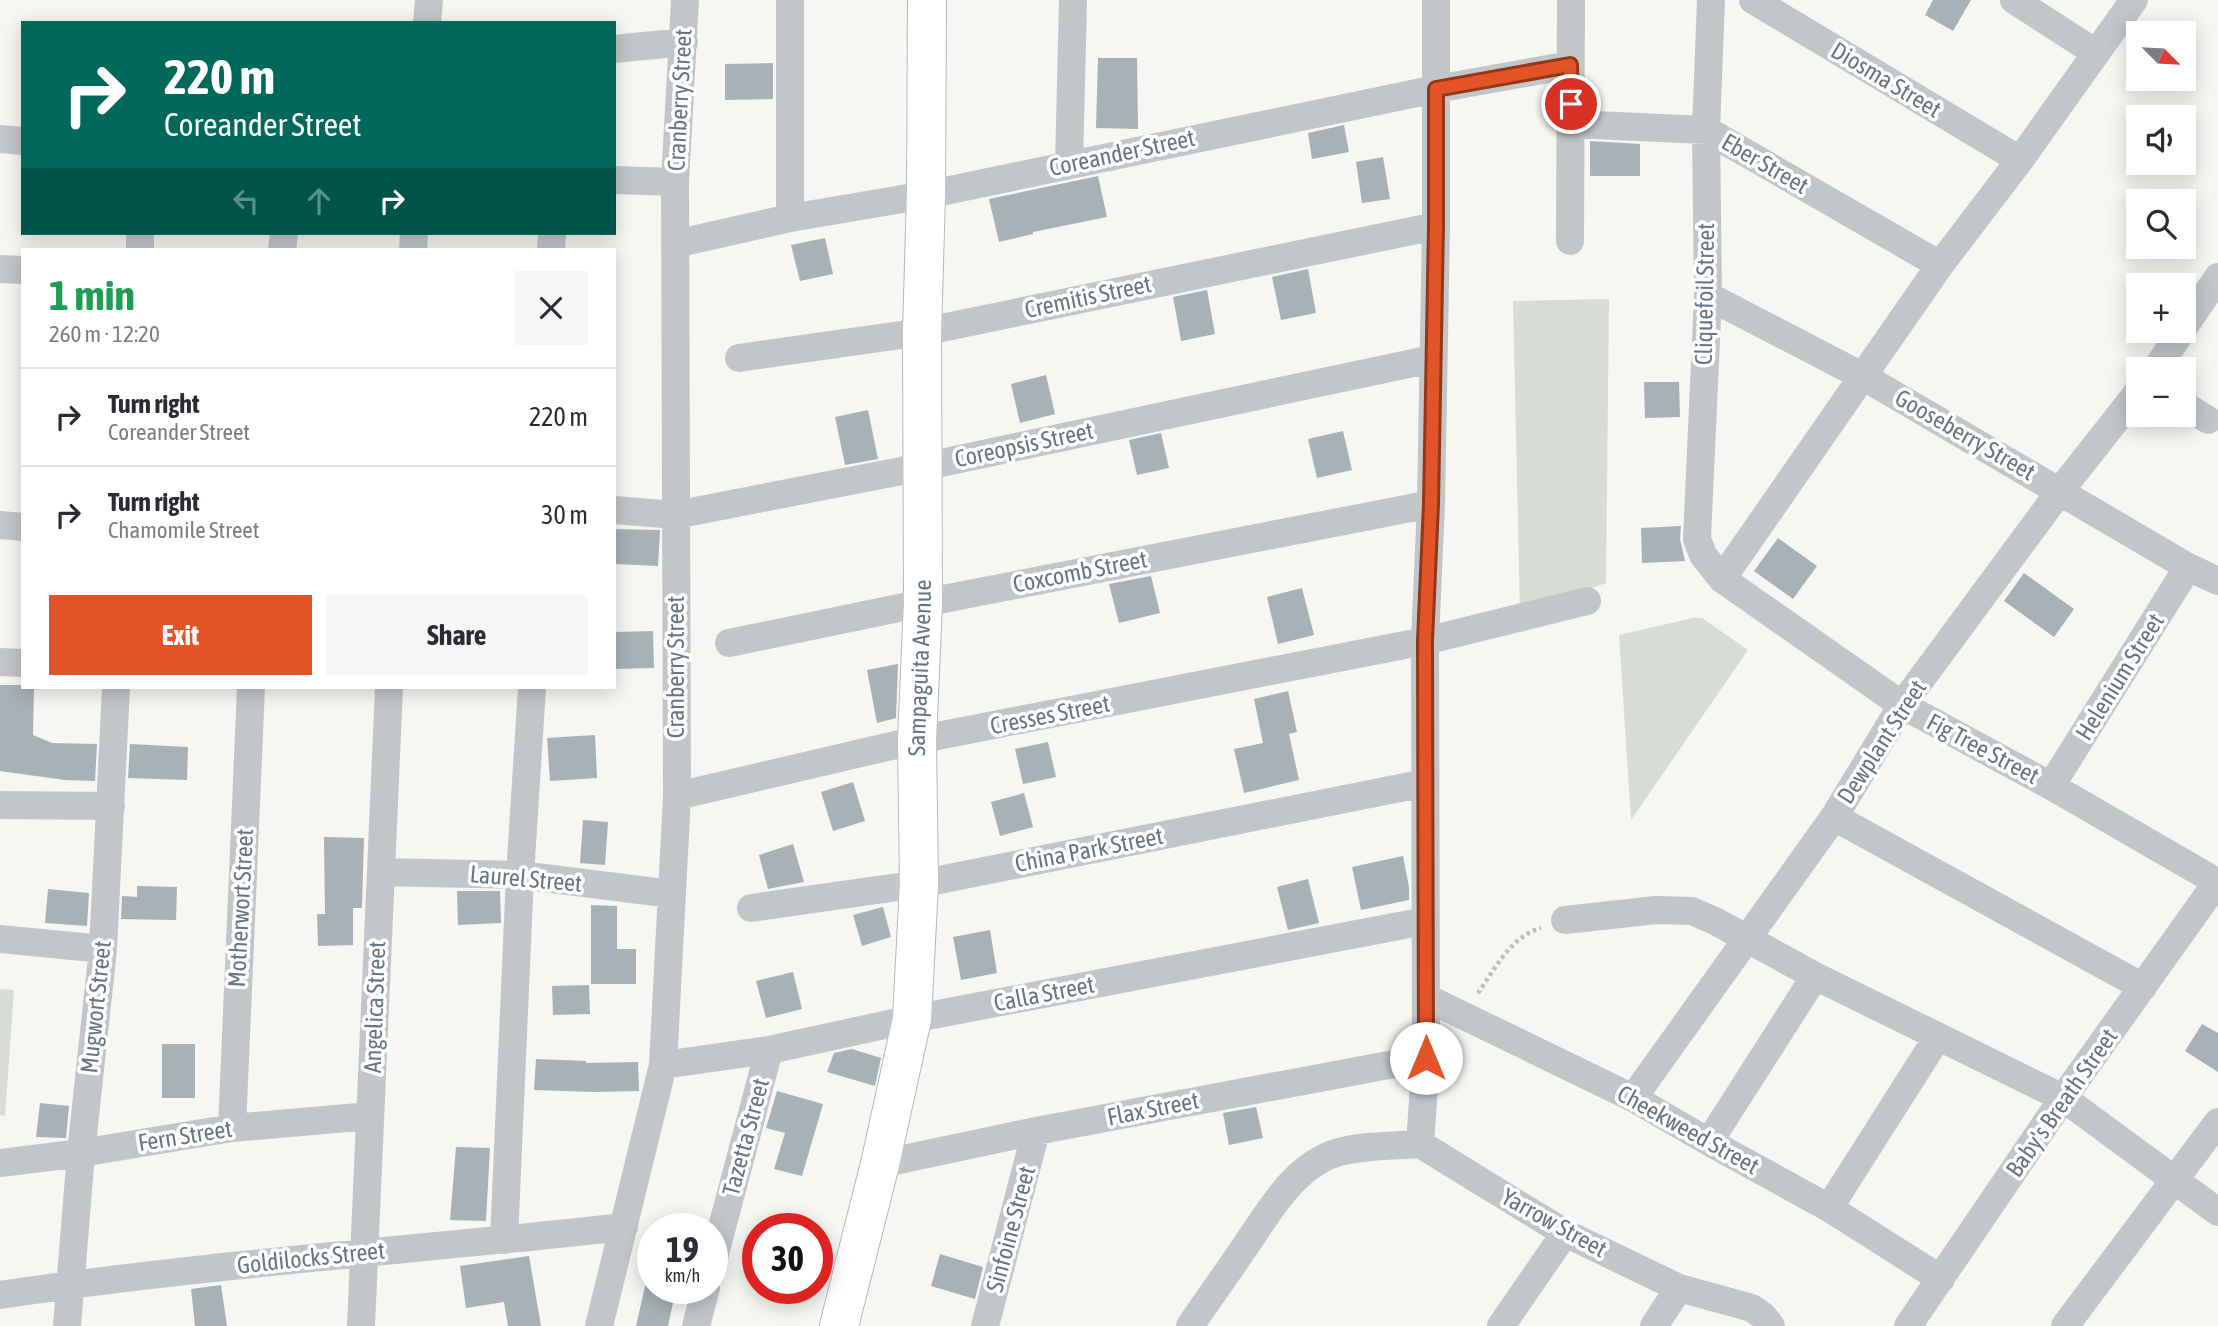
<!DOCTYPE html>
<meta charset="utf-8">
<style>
body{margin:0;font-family:"Asap Condensed",sans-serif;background:#f7f7f7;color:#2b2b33;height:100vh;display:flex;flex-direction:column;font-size:26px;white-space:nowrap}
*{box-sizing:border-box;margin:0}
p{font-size:23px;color:#7c7c81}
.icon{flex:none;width:38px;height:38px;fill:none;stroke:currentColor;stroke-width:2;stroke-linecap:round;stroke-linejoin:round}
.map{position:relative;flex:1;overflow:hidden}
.side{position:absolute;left:21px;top:248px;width:595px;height:441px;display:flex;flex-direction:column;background:#fff;border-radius:0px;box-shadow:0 4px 18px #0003}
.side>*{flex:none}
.hud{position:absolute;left:21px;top:21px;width:595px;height:214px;border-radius:0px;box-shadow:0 4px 18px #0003;background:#00695c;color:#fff;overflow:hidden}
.needle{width:46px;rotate:114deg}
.fabs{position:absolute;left:2126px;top:21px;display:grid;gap:14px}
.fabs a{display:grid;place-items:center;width:70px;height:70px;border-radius:0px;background:#fff;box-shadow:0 4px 18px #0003;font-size:35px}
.speed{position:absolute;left:637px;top:1213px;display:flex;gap:14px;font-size:35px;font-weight:700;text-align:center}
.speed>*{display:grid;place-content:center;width:91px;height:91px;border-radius:50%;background:#fff;box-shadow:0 4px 18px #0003;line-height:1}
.speed small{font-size:18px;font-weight:400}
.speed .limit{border:10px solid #d22;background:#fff;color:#111}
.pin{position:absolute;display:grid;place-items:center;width:60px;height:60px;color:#fff;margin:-30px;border:4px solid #fff;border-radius:50%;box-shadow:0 2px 7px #0007}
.me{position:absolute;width:77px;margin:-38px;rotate:0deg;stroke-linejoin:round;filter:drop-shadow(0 0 5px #0008)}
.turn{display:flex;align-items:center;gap:24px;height:147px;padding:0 28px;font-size:32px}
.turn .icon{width:91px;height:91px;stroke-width:2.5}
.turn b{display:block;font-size:49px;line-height:60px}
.lanes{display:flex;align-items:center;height:66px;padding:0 28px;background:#0003;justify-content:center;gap:35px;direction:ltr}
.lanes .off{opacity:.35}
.round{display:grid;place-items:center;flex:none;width:74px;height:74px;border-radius:0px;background:#f7f7f7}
.summary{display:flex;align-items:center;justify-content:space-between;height:119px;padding:0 28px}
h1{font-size:42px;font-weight:700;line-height:52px;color:#1e9e55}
.cta{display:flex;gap:14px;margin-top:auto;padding:14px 28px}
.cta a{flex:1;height:80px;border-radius:0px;background:#e25427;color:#fff;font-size:28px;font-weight:700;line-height:80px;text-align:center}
.cta a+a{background:#f7f7f7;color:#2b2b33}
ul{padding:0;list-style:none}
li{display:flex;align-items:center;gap:21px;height:98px;padding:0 28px;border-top:2px solid #e1e1e2}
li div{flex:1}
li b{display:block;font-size:26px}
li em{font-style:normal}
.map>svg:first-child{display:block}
.green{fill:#d7ddd4}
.building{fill:#a8b1b6}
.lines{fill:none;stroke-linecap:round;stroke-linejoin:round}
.secondary-casing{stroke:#b4b9be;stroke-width:40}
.path{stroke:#bcbec0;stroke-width:4.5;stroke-dasharray:3.5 3.5;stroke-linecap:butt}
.street{stroke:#c2c6c9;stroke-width:28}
.secondary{stroke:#fff;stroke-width:38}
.route-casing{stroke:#933719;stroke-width:18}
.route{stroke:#e25427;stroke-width:12}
.labels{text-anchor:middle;stroke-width:7;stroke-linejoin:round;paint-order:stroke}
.street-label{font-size:24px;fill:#657684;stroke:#fff}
</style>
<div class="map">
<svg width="2218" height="1326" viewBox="0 0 2218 1326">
<rect width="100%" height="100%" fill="#f6f6f3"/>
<path class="green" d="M1609,299L1606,583L1520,614L1513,301Z
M1693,618H1702L1748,650L1631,820L1619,635Z
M0,989L14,990L5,1116L0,1115Z"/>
<path class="building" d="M1933,0H1971L1953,31L1925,15Z
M1098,58H1137L1138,129L1096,128Z
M773,63V99L725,100V64Z
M1344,125L1349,152L1312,159L1308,133Z
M1590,141L1640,144V176H1590Z
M1383,157L1390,199L1362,203L1356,162Z
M1098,176L1107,217L1033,232V234L999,242L989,199Z
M825,238L833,274L800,281L791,245Z
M1308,269L1316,313L1281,320L1272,277Z
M1207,290L1215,334L1181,341L1173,297Z
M1046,375L1055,414L1020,423L1011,384Z
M1644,382H1679L1680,417L1645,418Z
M868,410L878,459L845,465L835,417Z
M1343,431L1352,470L1317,478L1308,439Z
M1161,433L1169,468L1137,475L1129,440Z
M1681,526L1680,539L1685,561L1642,563L1641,528Z
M615,529L660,530L658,566L614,564Z
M1778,538L1817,566L1793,599L1754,571Z
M2024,573L2074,609L2054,637L2004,601Z
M1151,576L1160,613L1119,623L1109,584Z
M1302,588L1314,635L1278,644L1267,597Z
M653,631L654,668L614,669V632Z
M898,664L896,718L877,723L867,670Z
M0,685H23V688H34L33,735L52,743L97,744L95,781L65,780L0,771Z
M1288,691L1297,732L1289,734L1299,780L1244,793L1234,749L1263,743L1254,699Z
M595,735L597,778L550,781L547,738Z
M1048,742L1056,777L1023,784L1015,749Z
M130,744L188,747L187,780L128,778Z
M853,782L865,821L833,831L821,792Z
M1024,793L1033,827L1000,836L991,802Z
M583,820L608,822L605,865L580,863Z
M324,837L364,838L362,908H353V945L318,946L317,914H325Z
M793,844L804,882L768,889L759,855Z
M1403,856L1409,887V900L1361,910L1352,867Z
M1308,879L1319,923L1288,930L1277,887Z
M137,886L177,887L176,920L121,919L122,896L137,897Z
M48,889L89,893L87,926L45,923Z
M457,891H500L501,923L458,925Z
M591,905L617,906V949H636V984H591Z
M883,907L891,937L862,946L853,915Z
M990,930L997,973L961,980L953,937Z
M793,972L802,1009L766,1018L756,981Z
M589,985L590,1014L553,1015L552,986Z
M2202,1024L2218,1033V1072L2185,1051Z
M162,1044H195V1098H162Z
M852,1049L881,1058L875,1086L827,1072L834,1053Z
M536,1059L586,1061V1063L638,1062L639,1091L594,1092L534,1090Z
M777,1091L823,1104L802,1176L774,1169L785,1133L766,1128Z
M40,1103L69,1106L66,1138L36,1137Z
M1256,1107L1263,1138L1229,1145L1223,1113Z
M456,1147L490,1148L486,1221L450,1220Z
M940,1254L983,1267L975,1299L931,1286Z
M529,1256L541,1326H508L504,1302L466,1308L460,1266Z
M646,1282L653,1284V1288L676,1289L668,1326H636Z
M221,1285L227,1326H195L191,1289Z"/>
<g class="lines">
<defs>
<g id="secondary">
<path id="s1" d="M839,1326L880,1164L912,1019L919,884L917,740L923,603L922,332L926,195L927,0"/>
</g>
</defs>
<use href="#secondary" class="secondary-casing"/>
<path class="path" d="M1478,993C1495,969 1511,936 1541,928"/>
<path class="street" d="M790,0V218
M1436,0V226L1431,504L1425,641L1426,1058L1420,1144L1565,1233L1679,1288L1752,1308L1763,1316L1771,1326
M1711,0L1706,130L1708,296L1697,539L1703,555L1722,579L1902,705L2051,786L2217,882
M1753,0L2020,160
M2014,0L2096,53
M427,23L429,0
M614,49L684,42
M1572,124L1706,130L1940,265
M0,139L23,141
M1069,164L1073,0
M614,180L675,182
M1570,241L1571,0
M675,244L790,218L926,195L1436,89L1570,65
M140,250V233
M282,250L284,233
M413,250L414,233
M551,250L552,233
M0,269L23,270
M1708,296L1864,377L2188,567L2218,581
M2184,327L2218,277
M739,358L922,332L1436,226
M2156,369L2182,331
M2184,405L2208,420
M614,510L675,515L922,467L1432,359
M0,525L23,527
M1722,579L1940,265L2020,160L2134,0
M729,643L923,603L1431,504
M0,662L23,663
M2051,786L2188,567
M677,796L917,740L1425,641L1587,601
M0,805L111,806
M1834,817L2143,987
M381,872L520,875L672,894
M751,908L919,884L1425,783
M1565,920L1656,910L1692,911L1715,921L1815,976L2063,1098L2218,1212
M0,939L103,949
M1427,998L1633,1098L1709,1142L1829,1208L1941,1279
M663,1065L769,1050L912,1019L1425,921
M1633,1098L1834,817L1902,705L2060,491L2138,392
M232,1128L251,688
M1709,1142L1815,976
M0,1163L81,1153L232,1128L370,1116
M880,1164L1036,1131L1426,1058
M1829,1208L1937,1038
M504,1240L520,875L532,688
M712,1265L769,1050
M0,1295C207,1264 416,1250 624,1227
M67,1326L81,1153L103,949L116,688
M361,1326L389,688
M599,1326L663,1065L677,796L675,182L685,0
M696,1326L706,1288
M985,1326L1036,1131
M1190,1326C1207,1301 1225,1276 1242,1251C1268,1214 1293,1165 1339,1152C1365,1145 1393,1146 1420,1144
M1501,1326L1565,1233
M1654,1326L1679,1288
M1908,1326L2063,1098L2218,881
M2065,1326L2218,1122"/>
<use href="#secondary" class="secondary"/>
</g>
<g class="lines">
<defs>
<path id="route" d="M1426,1058L1425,641L1431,504L1436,226V89L1570,65L1571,104"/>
</defs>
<use href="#route" class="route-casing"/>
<use href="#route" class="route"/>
</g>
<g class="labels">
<g class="street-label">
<text transform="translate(1886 80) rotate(31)" y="8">Diosma Street</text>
<text transform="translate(680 100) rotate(-87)" y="8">Cranberry Street</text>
<text transform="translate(1122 153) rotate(-12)" y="8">Coreander Street</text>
<text transform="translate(1765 164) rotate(30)" y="8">Eber Street</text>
<text transform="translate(1705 294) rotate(-89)" y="8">Cliquefoil Street</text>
<text transform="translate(1088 297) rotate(-12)" y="8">Cremitis Street</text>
<text transform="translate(1965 435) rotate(30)" y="8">Gooseberry Street</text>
<text transform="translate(1024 445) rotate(-12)" y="8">Coreopsis Street</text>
<text transform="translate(1080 572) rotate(-11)" y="8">Coxcomb Street</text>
<text transform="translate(676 667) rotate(-90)" y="8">Cranberry Street</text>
<text dy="8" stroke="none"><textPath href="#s1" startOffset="667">Sampaguita Avenue</textPath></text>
<text transform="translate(2120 677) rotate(-58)" y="8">Helenium Street</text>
<text transform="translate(1050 715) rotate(-11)" y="8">Cresses Street</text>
<text transform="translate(1882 742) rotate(-57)" y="8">Dewplant Street</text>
<text transform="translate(1983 749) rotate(28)" y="8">Fig Tree Street</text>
<text transform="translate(1089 850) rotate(-11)" y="8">China Park Street</text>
<text transform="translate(526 879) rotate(5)" y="8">Laurel Street</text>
<text transform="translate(241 908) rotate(-87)" y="8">Motherwort Street</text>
<text transform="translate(1044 994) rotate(-11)" y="8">Calla Street</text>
<text transform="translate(96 1007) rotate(-84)" y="8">Mugwort Street</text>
<text transform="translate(375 1007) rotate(-88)" y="8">Angelica Street</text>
<text transform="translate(2062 1103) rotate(-55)" y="8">Baby's Breath Street</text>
<text transform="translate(1153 1109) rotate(-11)" y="8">Flax Street</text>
<text transform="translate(1688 1130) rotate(29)" y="8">Cheekweed Street</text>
<text transform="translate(185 1136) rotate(-9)" y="8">Fern Street</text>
<text transform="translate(746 1137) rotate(-75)" y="8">Tazetta Street</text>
<text transform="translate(1554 1223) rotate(29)" y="8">Yarrow Street</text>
<text transform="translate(1011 1229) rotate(-75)" y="8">Sinfoine Street</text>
<text transform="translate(311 1258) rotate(-6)" y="8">Goldilocks Street</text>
</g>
</g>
</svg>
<div class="fabs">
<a><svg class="needle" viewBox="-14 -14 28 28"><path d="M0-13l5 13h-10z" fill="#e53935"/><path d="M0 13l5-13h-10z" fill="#7c7c81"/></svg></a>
<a><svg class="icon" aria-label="sound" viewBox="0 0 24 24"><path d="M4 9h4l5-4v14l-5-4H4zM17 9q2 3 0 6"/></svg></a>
<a><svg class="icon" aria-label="search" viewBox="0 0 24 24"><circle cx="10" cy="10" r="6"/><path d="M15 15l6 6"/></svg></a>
<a>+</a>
<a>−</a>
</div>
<div class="speed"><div>19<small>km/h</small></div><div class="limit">30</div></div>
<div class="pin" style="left:1571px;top:104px;background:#d93025"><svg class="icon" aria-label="arrive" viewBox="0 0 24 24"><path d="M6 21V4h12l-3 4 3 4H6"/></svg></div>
<svg class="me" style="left:1426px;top:1058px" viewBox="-20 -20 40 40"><circle r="19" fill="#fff"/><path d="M0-13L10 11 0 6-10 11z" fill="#e25427"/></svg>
<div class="hud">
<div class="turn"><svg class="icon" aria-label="right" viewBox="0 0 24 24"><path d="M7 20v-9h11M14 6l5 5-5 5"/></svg><div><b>220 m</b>Coreander Street</div></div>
<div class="lanes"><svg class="icon off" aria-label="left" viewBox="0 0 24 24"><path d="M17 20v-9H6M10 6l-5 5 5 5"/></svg><svg class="icon off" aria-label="ahead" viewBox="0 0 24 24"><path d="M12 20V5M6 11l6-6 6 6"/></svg><svg class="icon" aria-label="right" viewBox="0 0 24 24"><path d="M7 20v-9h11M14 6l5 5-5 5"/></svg></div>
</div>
<section class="side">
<div class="summary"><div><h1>1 min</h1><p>260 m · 12:20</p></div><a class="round"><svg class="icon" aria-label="close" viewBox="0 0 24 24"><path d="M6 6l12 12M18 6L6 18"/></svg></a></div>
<ul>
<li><svg class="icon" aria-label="right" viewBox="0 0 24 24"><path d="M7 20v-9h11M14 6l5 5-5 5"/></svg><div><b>Turn right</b><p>Coreander Street</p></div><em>220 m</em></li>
<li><svg class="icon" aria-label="right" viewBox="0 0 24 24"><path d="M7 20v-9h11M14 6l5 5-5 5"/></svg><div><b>Turn right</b><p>Chamomile Street</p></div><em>30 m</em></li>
</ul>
<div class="cta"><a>Exit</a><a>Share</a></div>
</section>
</div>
